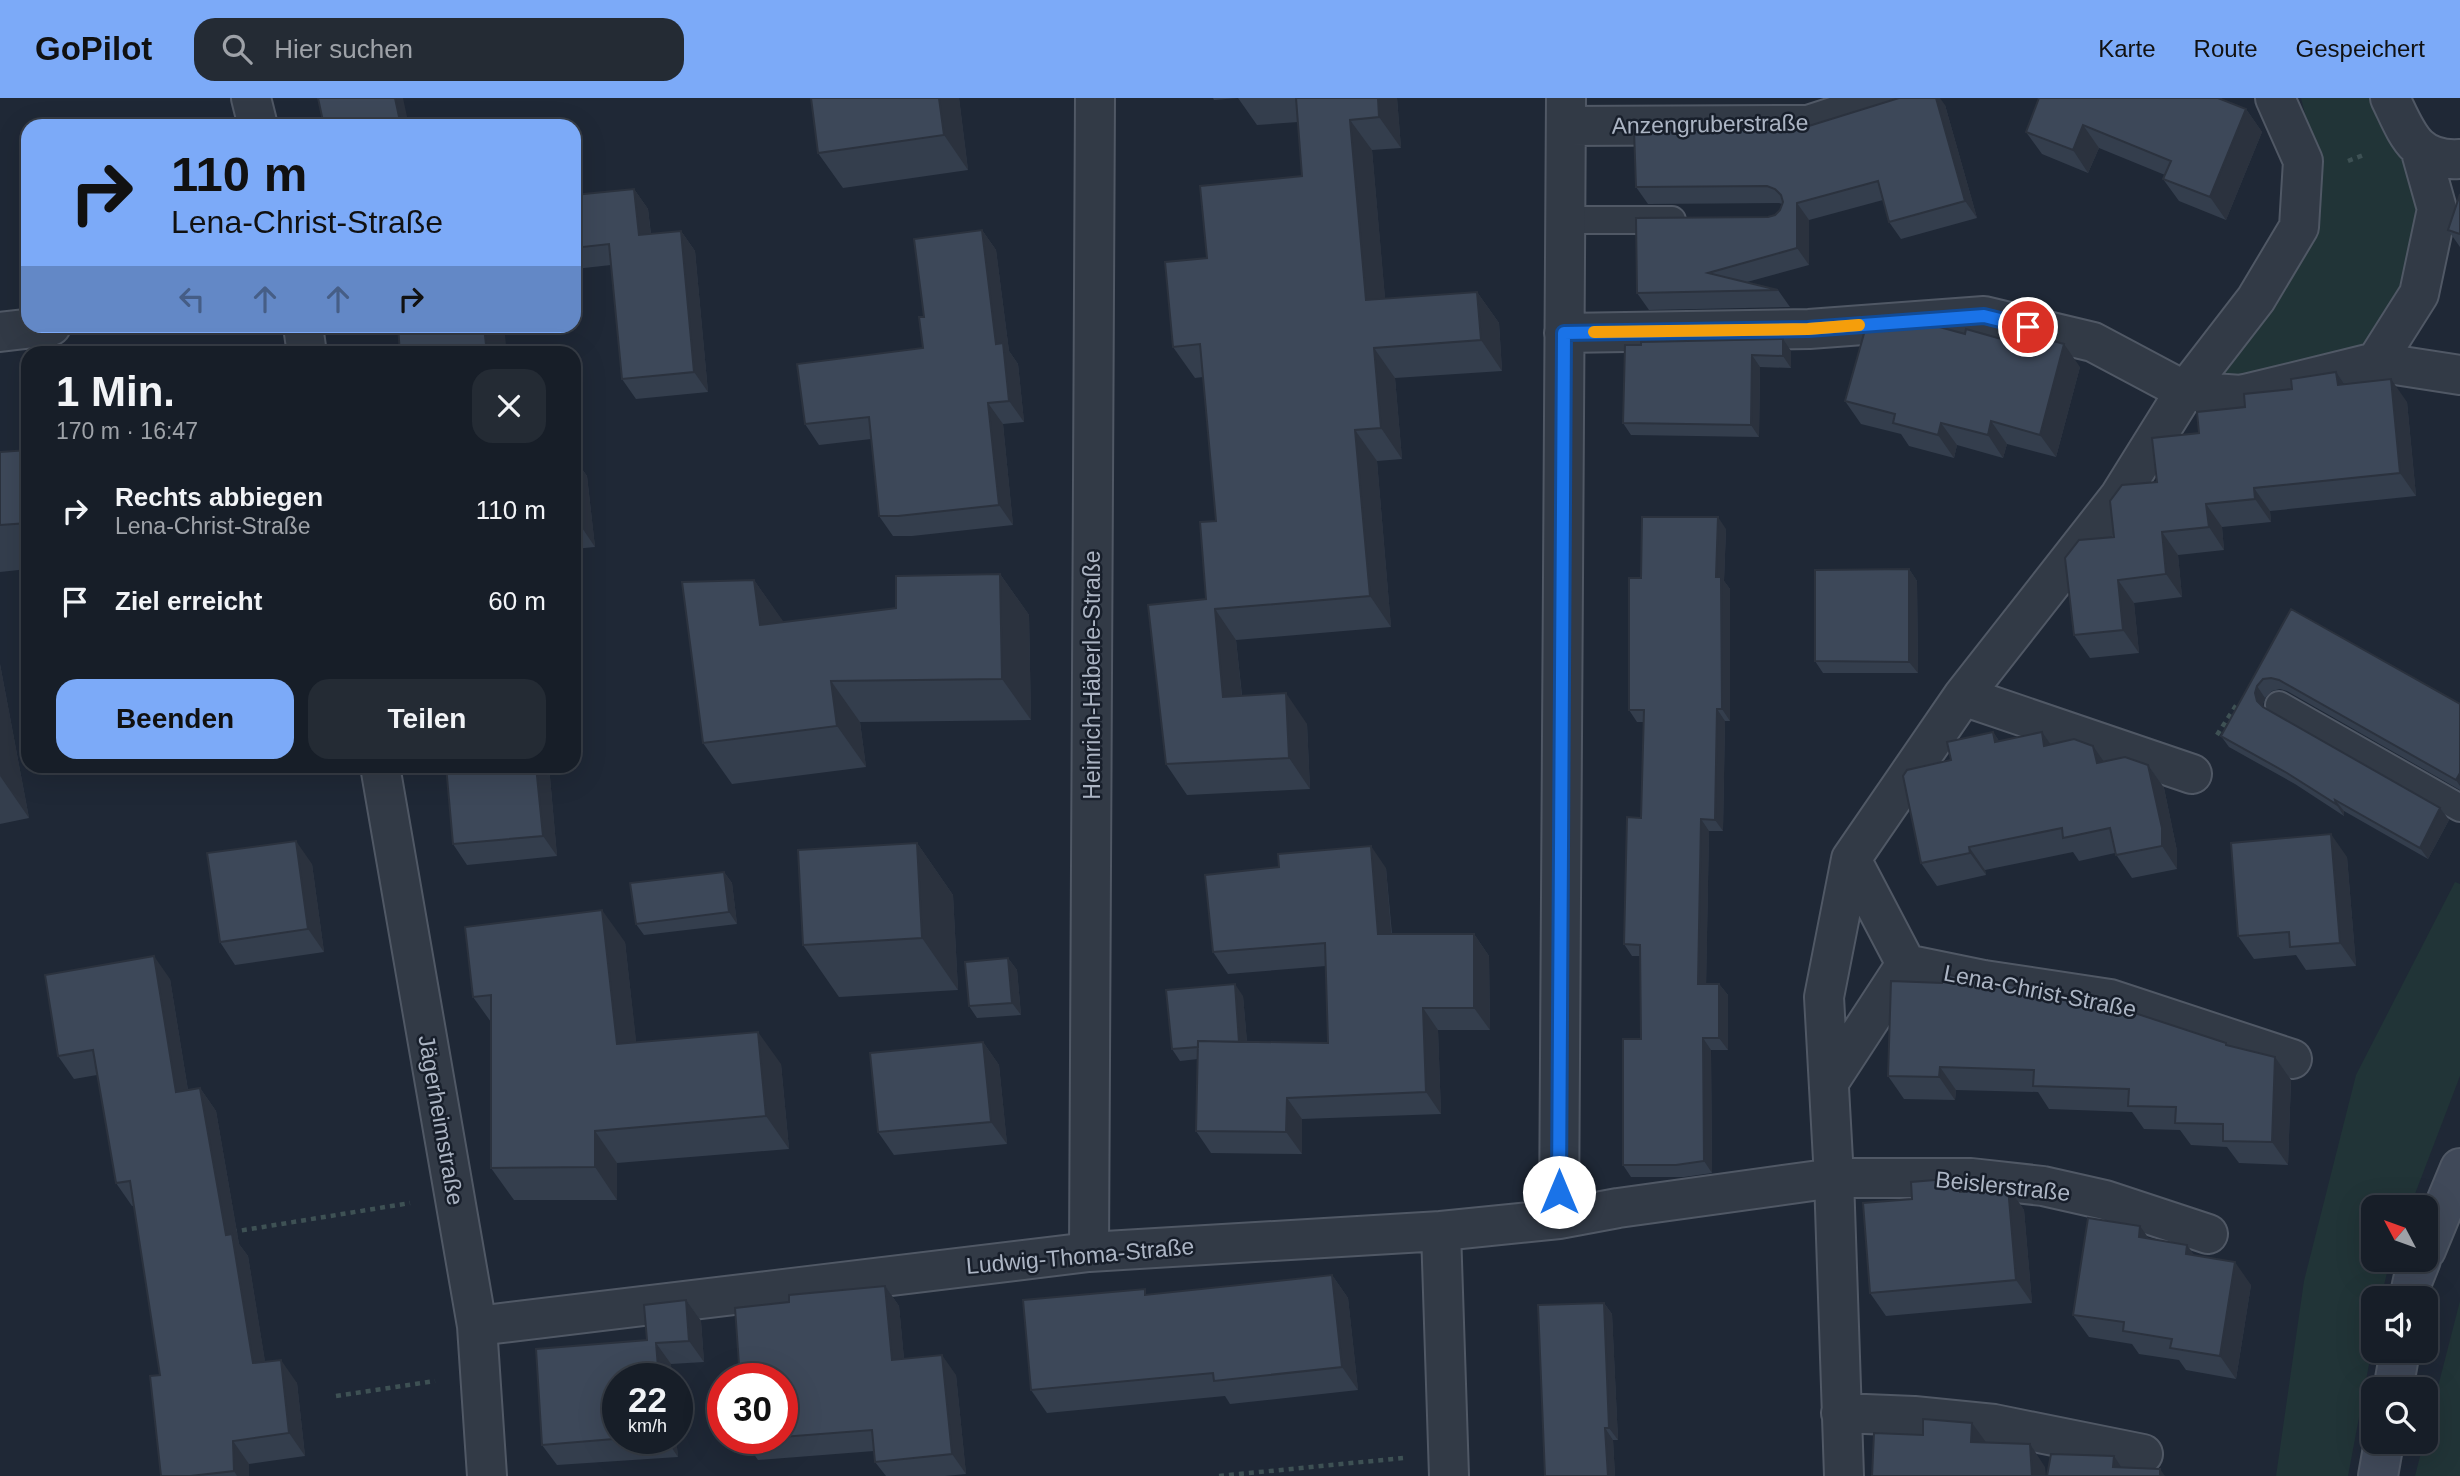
<!DOCTYPE html>
<html lang="de">
<meta charset="utf-8">
<style>
body{margin:0;font-family:Helvetica,sans-serif;background:#242b34;color:#f1f3f6;height:100vh;display:flex;flex-direction:column;font-size:26px;white-space:nowrap}
*{box-sizing:border-box;margin:0}
p{font-size:23px;color:#9ea2a8}
.icon{flex:none;width:38px;height:38px;fill:none;stroke:currentColor;stroke-width:2;stroke-linecap:round;stroke-linejoin:round}
.map{position:relative;flex:1;overflow:hidden}
.details{position:absolute;left:21px;top:248px;width:560px;height:427px;display:flex;flex-direction:column;background:#171e28;border-radius:21px;box-shadow:0 7px 28px #0002,0 0 0 2px #363c45}
.details>*{flex:none}
.hud{position:absolute;left:21px;top:21px;width:560px;height:214px;border-radius:21px;box-shadow:0 7px 28px #0002,0 0 0 2px #363c45;background:#7caaf8;color:#111;overflow:hidden}
.needle{width:46px;rotate:311deg}
.tools{position:absolute;left:2361px;top:1097px;display:grid;gap:14px}
.tools a{display:grid;place-items:center;width:77px;height:77px;border-radius:14px;background:#171e28;box-shadow:0 7px 28px #0002,0 0 0 2px #363c45;font-size:35px}
.speed{position:absolute;left:602px;top:1265px;display:flex;gap:14px;font-size:35px;font-weight:700;text-align:center}
.speed>*{display:grid;place-content:center;width:91px;height:91px;border-radius:50%;background:#171e28;box-shadow:0 7px 28px #0002,0 0 0 2px #363c45;line-height:1}
.speed small{font-size:18px;font-weight:400}
.speed .limit{border:10px solid #d22;background:#fff;color:#111}
.pin{position:absolute;display:grid;place-items:center;width:60px;height:60px;color:#fff;margin:-30px;border:4px solid #fff;border-radius:50%;box-shadow:0 2px 7px #0007}
.me{position:absolute;width:77px;margin:-38px;rotate:0deg;stroke-linejoin:round;filter:drop-shadow(0 0 5px #0008)}
.turn{display:flex;align-items:center;gap:24px;height:147px;padding:0 35px;font-size:32px}
.turn .icon{width:91px;height:91px;stroke-width:2.5}
.turn b{display:block;font-size:49px;line-height:60px}
.lanes{display:flex;align-items:center;height:66px;padding:0 35px;background:#0003;justify-content:center;gap:35px;direction:ltr}
.lanes .off{opacity:.35}
.round{display:grid;place-items:center;flex:none;width:74px;height:74px;border-radius:21px;background:#242b34}
.headline{display:flex;align-items:center;justify-content:space-between;height:119px;padding:0 35px}
h1{font-size:42px;font-weight:600;line-height:52px}
.action{display:flex;gap:14px;margin-top:auto;padding:14px 35px}
.action a{flex:1;height:80px;border-radius:21px;background:#7caaf8;color:#111;font-size:28px;font-weight:600;line-height:80px;text-align:center}
.action a+a{background:#242b34;color:#f1f3f6}
ul{padding:0;list-style:none}
li{display:flex;align-items:center;gap:21px;height:91px;padding:0 35px}
li div{flex:1}
li b{display:block;font-size:26px}
li em{font-style:normal}
header{display:flex;align-items:center;gap:42px;box-sizing:border-box;height:98px;padding:0 35px;background:#7caaf8;color:#111}
header strong{font-size:33px}
nav{display:flex;gap:38px;margin-inline-start:auto;font-size:24px}
.search{width:490px;height:63px;background:#242b34;display:flex;align-items:center;gap:18px;box-sizing:border-box;padding:0 24px;border-radius:21px;color:#9ea2a8;font-size:26px}
.map>svg:first-child{display:block}
.green{fill:#213437}
.lines{fill:none;stroke-linecap:round;stroke-linejoin:round}
.lane-casing{stroke:#505865;stroke-width:30}
.street-casing{stroke:#505865;stroke-width:42}
.secondary-casing{stroke:#505865;stroke-width:42}
.path{stroke:#3e5154;stroke-width:4.5;stroke-dasharray:5 5;stroke-linecap:butt}
.lane{stroke:#323a46;stroke-width:26}
.street{stroke:#323a46;stroke-width:38}
.secondary{stroke:#404959;stroke-width:38}
.wall{fill:#343e4d}
.shaded-wall{fill:#2b323e}
.building{fill:#3d4859;stroke:#2b323e;stroke-width:2}
.route-casing{stroke:#114b97;stroke-width:18}
.route{stroke:#1a73e8;stroke-width:12}
.slow{stroke:#f59e0b;stroke-width:12}
.labels{text-anchor:middle;stroke-width:5;stroke-linejoin:round;paint-order:stroke}
.street-label{font-size:23px;fill:#acb5c4;stroke:#181f2b}
</style>
<header>
<strong>GoPilot</strong>
<div class="search"><svg class="icon" aria-label="search" viewBox="0 0 24 24"><circle cx="10" cy="10" r="6"/><path d="M15 15l6 6"/></svg>Hier suchen</div>
<nav><a>Karte</a><a>Route</a><a>Gespeichert</a></nav>
</header>
<div class="map">
<svg width="2460" height="1378" viewBox="0 0 2460 1378">
<rect width="100%" height="100%" fill="#1f2836"/>
<path class="green" d="M2301,0H2373L2429,107L2409,191L2368,257L2203,284L2316,59Z
M2455,784L2460,786V978L2410,1109L2373,1110V1162H2390L2381,1200H2373V1245L2348,1378H2276L2304,1183L2356,977Z
M2460,1203V1378H2415Z"/>
<g class="lines">
<defs>
<path id="lane" d="M1566,122H1672
M2279,607L2460,710"/>
<path id="street" d="M251,0L258,28
M2390,0C2407,35 2415,64 2460,61
M1566,28L1808,27L1892,0
M303,228L307,256
M0,234L51,228
M1564,235L1809,231L1984,218L2093,244L2185,293L2241,297L2376,264L2460,277
M2376,264L2419,196L2437,111L2421,54
M1963,598L2192,676
M380,668L477,1228L487,1378
M1906,866L1984,882L2110,901L2292,961
M1829,984L1906,866L1851,761
M1559,1121L1618,1110L1834,1080H1971L2043,1088L2105,1102L2208,1136
M1441,1133L1559,1121L1566,0
M1089,1154L1095,0
M477,1228L1089,1154L1441,1133L1449,1378
M1841,1315L1914,1318L1994,1326L2143,1356
M1844,1378L1834,1080L1824,899L1851,761L1963,598L2119,399L2185,293L2256,201L2299,129L2303,63L2275,0"/>
<path id="secondary" d="M2426,1152L2460,1070
M2409,1200L2413,1182L2421,1162
M2393,1292L2400,1253
M2378,1378L2384,1344"/>
</defs>
<use href="#lane" class="lane-casing"/>
<use href="#street" class="street-casing"/>
<use href="#secondary" class="secondary-casing"/>
<path class="path" d="M2348,63L2366,56
M2217,637L2237,606
M232,1134L410,1105
M336,1298L435,1283
M1219,1378L1403,1360"/>
<use href="#lane" class="lane"/>
<use href="#street" class="street"/>
<use href="#secondary" class="secondary"/>
</g>
<path class="wall" d="M811,0H959L968,72L843,90L818,55Z
M1213,0H1397L1401,50L1372,52L1385,201L1477,194L1499,225L1502,273L1395,280L1402,361L1377,363L1391,529L1236,542L1242,597L1307,626L1310,691L1187,697L1166,666L1206,501L1216,423L1203,279L1195,280L1173,249L1207,160L1302,78L1298,24L1257,27L1238,0L1214,2Z
M2222,0L2221,1L2246,11L2262,34L2226,122L2179,103L2163,81L2165,77L2099,50L2088,75L2042,56L2026,34Z
M1945,7L1977,120L1901,141L1889,124L1883,102L1809,122V167L1747,184L1778,192L1790,209L1649,212L1637,195L1768,119L1775,117L1780,112L1782,106L1779,105L1648,106L1636,89L1796,32Z
M634,91L648,111L651,136L681,133L695,153L708,294L636,301L622,281L611,167L575,171L574,170V97Z
M2460,96V149L2448,132Z
M982,132L996,152L1009,253L1018,266L1024,324L1003,326L1013,427L912,438H893L879,418L871,341L819,347L805,326L923,250L924,219Z
M1625,247L1791,253V270L1760,269L1759,339L1631,337L1623,325Z
M2080,269L2056,359L2007,346L2003,360L1957,347L1954,360L1909,348L1901,336L1861,326L1845,303Z
M2336,274L2345,286L2407,304L2416,398L2270,413L2271,424L2222,429L2224,452L2178,457L2182,499L2134,505L2139,555L2090,560L2074,537L2114,439L2157,384L2199,335L2245,309Z
M28,352V471L0,474V354Z
M574,360L587,378L595,449L574,451Z
M1726,431L1724,483L1730,491V623H1725L1723,733H1709L1706,886H1719L1728,897V952H1711L1712,1075L1684,1079H1631L1623,1067L1641,941L1640,858H1632L1624,846L1641,720L1644,624H1637L1629,612L1641,480Z
M1909,471L1917,483L1918,575H1823L1815,563Z
M1000,476L1029,517L1031,622L860,624L866,669L732,686L703,645L754,482L783,524L896,510Z
M2291,511L2460,606V692L2287,593L2280,591L2272,593L2265,600L2263,606L2264,610L2440,710L2449,722L2428,761L2344,713V718L2295,686L2229,649L2221,638Z
M0,566L29,720L0,726Z
M1993,634L1999,643L2042,634L2050,646L2104,664L2148,667L2164,690L2177,753V771L2132,780L2115,755L2079,763L2073,754L1985,772L1986,777L1937,788L1921,765L1951,662Z
M446,668H549L557,758L467,767L453,746Z
M917,745L953,797L958,892L839,899L803,847Z
M2347,759L2356,868L2306,872L2296,857L2254,861L2238,838Z
M312,766L324,854L235,867L220,844Z
M1386,770L1392,836H1474L1489,858L1490,932H1438L1441,1016L1302,1021V1056L1211,1055L1196,1033L1198,961L1180,963L1172,951L1243,898L1247,944L1328,945L1326,868L1228,876L1213,854Z
M724,774L732,785L737,826L644,837L636,826Z
M625,844L636,944L781,966L789,1051L617,1065V1102H514L491,1070V924L473,899Z
M1008,860L1017,872L1021,917L977,920L969,908Z
M170,881L188,992L200,990L216,1013L239,1146L248,1158L265,1264L297,1285L305,1358L249,1366V1378H161L160,1277L134,1108H132L116,1085L97,977L74,981L58,958Z
M1891,883L2227,947L2275,959L2291,982L2288,1067L2239,1065L2227,1049L2191,1047L2180,1032L2144,1031L2132,1014L2049,1011L2038,994L1956,992L1955,1002L1904,1001L1888,978Z
M983,944L999,967L1007,1046L894,1057L878,1034Z
M1959,1080L1968,1093L2008,1089L2024,1112L2032,1205L1886,1218L1870,1195L1912,1101Z
M2149,1141L2195,1158L2251,1187L2236,1281L2186,1272L2179,1262L2139,1256L2132,1246L2089,1239L2073,1217Z
M1332,1177L1348,1200L1358,1292L1230,1306L1225,1298L1047,1315L1031,1292Z
M885,1188L899,1208L904,1261L956,1277L966,1376L945,1378H886L875,1364L874,1353L758,1362L744,1342V1340H782V1281L789,1204Z
M686,1202L701,1223L704,1264L671,1266L618,1340H676L678,1359L557,1367L542,1347Z
M1604,1205L1612,1216L1618,1342H1613L1615,1378H1545Z"/>
<path class="shaded-wall" d="M395,0H403L409,28H401Z
M939,0H959L968,72L944,37Z
M1378,0H1397L1401,50L1379,19Z
M1936,0H1940L1945,7L1977,120L1965,103Z
M2246,11L2262,34L2226,122L2210,99Z
M1350,22L1372,52L1388,233L1366,202Z
M2083,27L2099,50L2088,75L2073,52Z
M634,91L648,111L653,157L639,137Z
M1797,105L1809,122V167L1797,150Z
M982,132L996,152L1009,253L1018,266L1024,324L1009,303L996,246Z
M681,133L695,153L708,294L694,274Z
M1477,194L1499,225L1502,273L1481,242Z
M484,228H504L507,256H487Z
M1783,241L1791,253V270L1783,258Z
M2064,246L2080,269L2056,359L2040,337Z
M1374,250L1395,280L1402,361L1381,330Z
M1752,257L1760,269L1759,339L1751,327Z
M2336,274L2352,297L2338,287Z
M2391,281L2407,304L2416,398L2400,375Z
M988,305L1003,326L1013,427L999,407Z
M1991,323L2007,346L2003,360L1988,337Z
M1941,325L1957,347L1954,360L1938,337Z
M1355,332L1377,363L1391,529L1370,498Z
M574,360L587,378L595,449L574,418Z
M2254,390L2270,413L2271,424L2255,401Z
M2206,406L2222,429L2224,452L2209,429Z
M1718,419L1726,431L1724,483L1730,491V623L1722,611L1716,479Z
M2162,434L2178,457L2182,499L2166,476Z
M1909,471L1917,483L1918,575L1909,564Z
M1000,476L1029,517L1031,622L1002,581Z
M754,482L783,523L789,568L760,527Z
M2118,482L2134,505L2139,555L2123,532Z
M1215,511L1236,542L1245,629L1223,599Z
M0,566L29,720L0,678Z
M831,583L860,624L866,669L837,628Z
M2257,588L2265,600L2263,606L2265,614L2257,603L2255,595Z
M1286,595L1307,626L1310,691L1289,660Z
M1717,611L1725,623L1723,733L1715,722Z
M1993,634L2009,657L1995,644Z
M2042,634L2058,657L2044,648Z
M2093,648L2109,671L2097,665Z
M2148,667L2164,690L2177,753V771L2162,748Z
M536,668H549L557,758L543,738Z
M2460,675V688L2456,682Z
M2335,702L2344,713V718L2336,706Z
M2440,710L2449,722L2428,761L2420,750Z
M1701,721L1709,733L1706,898L1698,886Z
M2331,736L2347,759L2356,868L2340,845Z
M296,743L312,766L324,854L308,831Z
M917,745L953,797L958,892L922,840Z
M1371,748L1386,770L1393,858L1378,836Z
M1969,749L1985,772L1986,777L1970,755Z
M724,774L732,785L737,826L729,814Z
M602,812L625,844L640,978L617,946Z
M1474,836L1489,858L1490,932L1474,910Z
M154,858L170,881L192,1017L176,994Z
M1008,860L1017,872L1021,917L1012,905Z
M1235,886L1243,898L1248,956L1239,945Z
M1719,886L1728,897V952L1719,940Z
M1423,910L1438,932L1441,1016L1426,994Z
M758,934L781,966L789,1051L766,1018Z
M1703,940L1711,952L1712,1075L1704,1063Z
M983,944L999,967L1007,1046L991,1024Z
M2275,959L2291,982L2288,1067L2272,1044Z
M1940,969L1956,992L1955,1002L1939,979Z
M200,990L216,1013L239,1146L248,1158L269,1288L253,1265L226,1137Z
M1287,1000L1302,1021V1056L1286,1034Z
M595,1033L617,1065V1102L595,1069Z
M1959,1080L1975,1103L1960,1094Z
M2008,1089L2024,1112L2032,1205L2016,1182Z
M2140,1128L2156,1151L2139,1139Z
M2187,1147L2203,1169L2186,1156Z
M2235,1164L2251,1187L2236,1281L2220,1258Z
M1332,1177L1348,1200L1358,1292L1342,1269Z
M885,1188L899,1208L906,1282L892,1262Z
M686,1202L701,1223L704,1264L689,1243Z
M1604,1205L1612,1216L1618,1342L1609,1330Z
M656,1245L671,1266L672,1281H659Z
M942,1257L956,1277L966,1376L952,1356Z
M281,1262L297,1285L305,1358L289,1335Z
M1972,1325L1988,1347L1971,1344Z
M1605,1330L1613,1342L1615,1378H1608Z
M665,1340H676L678,1359Z
M233,1343L249,1366V1378H237L234,1373Z
M2030,1346L2045,1369L2046,1378H2032Z
M2114,1358L2127,1378L2113,1369Z
M2160,1371L2165,1378H2160Z"/>
<path class="building" d="M318,0H395L401,28H324Z
M811,0H939L944,37L818,55Z
M1296,0H1378L1379,19L1350,22L1366,202L1477,194L1481,242L1374,250L1381,330L1355,332L1370,498L1215,511L1223,599L1286,595L1289,660L1166,666L1148,507L1206,501L1200,424L1216,423L1200,246L1173,249L1165,164L1207,160L1200,88L1302,78Z
M1899,0H1936L1965,103L1889,124L1878,83L1797,105V150L1708,175L1778,192L1637,195L1636,120L1768,119L1775,117L1780,112L1783,104L1781,97L1775,91L1767,88L1636,89L1634,32H1796Z
M2039,0H2218L2246,11L2210,99L2163,81L2171,63L2083,27L2073,52L2026,34Z
M179,26V28H159Z
M634,91L639,137L681,133L694,274L622,281L609,146L574,150V97Z
M2460,96V136L2448,132Z
M982,132L996,246L1003,245L1009,303L988,305L999,407L898,418H879L869,319L805,326L797,266L923,250L919,219H924L914,141Z
M1910,221L1965,236L1966,231L2012,244L2016,233L2064,246L2040,337L1991,323L1988,337L1941,325L1938,337L1893,325L1895,316L1845,303L1867,225Z
M398,228H484L487,256H400Z
M1783,241V258L1752,257L1751,327L1623,325L1625,247H1641V244Z
M2336,274L2338,287L2391,281L2400,375L2254,390L2255,401L2206,406L2209,429L2162,434L2166,476L2118,482L2123,532L2074,537L2065,460L2079,442L2114,439L2110,403L2122,387L2157,384L2152,340L2199,335L2197,314L2245,309L2244,296L2292,291L2291,281Z
M28,352V425L0,427V354Z
M1642,419H1718L1716,479H1721L1722,611H1717L1715,722L1701,721L1698,886H1719V940H1703L1704,1063L1676,1067H1623V941H1641L1640,847L1624,846L1627,719L1641,720L1644,612H1629V480H1641Z
M1909,471V564L1815,563V472Z
M1000,476L1002,581L831,583L837,628L703,645L682,484L754,482L760,527L896,510V478Z
M2291,511L2460,606V675L2456,682L2279,582L2271,580L2263,581L2257,588L2255,595L2257,603L2263,609L2440,710L2420,750L2335,702L2336,706L2287,675L2221,638Z
M1993,634L1995,644L2042,634L2044,648L2074,641L2093,648L2097,665L2125,659L2148,667L2162,730V748L2116,757L2110,730L2063,740L2062,730L1969,749L1970,755L1921,765L1903,678L1907,672L1951,662L1947,644Z
M446,668H536L543,738L453,746Z
M2331,736L2340,845L2290,849L2289,834L2238,838L2231,745Z
M296,743L308,831L220,844L207,755Z
M917,745L922,840L803,847L798,752Z
M1371,748L1378,836H1474V910H1423L1426,994L1287,1000L1286,1034L1196,1033L1198,943L1328,945L1325,845L1213,854L1205,777L1279,769L1278,756Z
M724,774L729,814L636,826L630,785Z
M602,812L617,946L758,934L766,1018L595,1033V1069L491,1070V897L473,899L465,829Z
M154,858L176,994L200,990L226,1137L232,1136L253,1265L281,1262L289,1335L233,1343L234,1373L190,1378H161L150,1278L160,1277L130,1083L116,1085L93,952L58,958L45,877Z
M1008,860L1012,905L969,908L965,864Z
M1943,876L2089,900L2226,945V947L2275,959L2272,1044L2223,1043V1026L2175,1025L2176,1009L2128,1008L2129,991L2033,988L2034,972L1940,969L1939,979L1888,978L1891,883L1942,885Z
M1235,886L1239,944L1198,943V949L1172,951L1166,892Z
M983,944L991,1024L878,1034L870,955Z
M1959,1080L1960,1094L2008,1089L2016,1182L1870,1195L1863,1105L1912,1101L1911,1084Z
M2088,1120L2140,1128L2139,1139L2187,1147L2186,1156L2235,1164L2220,1258L2170,1250L2172,1241L2123,1233L2124,1224L2073,1217Z
M1332,1177L1342,1269L1214,1283L1213,1275L1031,1292L1023,1202L1145,1191V1197Z
M885,1188L892,1262L942,1257L952,1356L875,1364L872,1332L782,1339V1281H740L735,1210L789,1204V1197Z
M686,1202L689,1243L656,1245L659,1281H618V1340H626L542,1347L536,1251L647,1242L644,1207Z
M1604,1205L1609,1330H1605L1608,1378H1545L1538,1207Z
M1923,1321L1972,1325L1971,1344L2030,1346L2032,1378H1872L1874,1335L1923,1337Z
M744,1340H769L744,1342Z
M2051,1356L2114,1358L2113,1369L2160,1371V1378H2047Z"/>
<g class="lines">
<defs>
<path id="route" d="M1559,1094L1564,235L1808,231L1984,218L2028,229"/>
</defs>
<use href="#route" class="route-casing"/>
<use href="#route" class="route"/>
<path class="slow" d="M1594,234L1808,231L1859,227"/>
</g>
<g class="labels">
<g class="street-label">
<text transform="translate(1710 26) rotate(-1)" y="8">Anzengruberstraße</text>
<text transform="translate(1092 577) rotate(-90)" y="8">Heinrich-Häberle-Straße</text>
<text transform="translate(2040 893) rotate(11)" y="8">Lena-Christ-Straße</text>
<text transform="translate(441 1022) rotate(80)" y="8">Jägerheimstraße</text>
<text transform="translate(2003 1088) rotate(6)" y="8">Beislerstraße</text>
<text transform="translate(1080 1158) rotate(-5)" y="8">Ludwig-Thoma-Straße</text>
</g>
</g>
</svg>
<div class="tools">
<a><svg class="needle" viewBox="-14 -14 28 28"><path d="M0-13l5 13h-10z" fill="#e53935"/><path d="M0 13l5-13h-10z" fill="#9ea2a8"/></svg></a>
<a><svg class="icon" aria-label="sound" viewBox="0 0 24 24"><path d="M4 9h4l5-4v14l-5-4H4zM17 9q2 3 0 6"/></svg></a>
<a><svg class="icon" aria-label="search" viewBox="0 0 24 24"><circle cx="10" cy="10" r="6"/><path d="M15 15l6 6"/></svg></a>
</div>
<div class="speed"><div>22<small>km/h</small></div><div class="limit">30</div></div>
<div class="pin" style="left:2028px;top:229px;background:#d93025"><svg class="icon" aria-label="arrive" viewBox="0 0 24 24"><path d="M6 21V4h12l-3 4 3 4H6"/></svg></div>
<svg class="me" style="left:1559px;top:1094px" viewBox="-20 -20 40 40"><circle r="19" fill="#fff"/><path d="M0-13L10 11 0 6-10 11z" fill="#1a73e8"/></svg>
<div class="hud">
<div class="turn"><svg class="icon" aria-label="right" viewBox="0 0 24 24"><path d="M7 20v-9h11M14 6l5 5-5 5"/></svg><div><b>110 m</b>Lena-Christ-Straße</div></div>
<div class="lanes"><svg class="icon off" aria-label="left" viewBox="0 0 24 24"><path d="M17 20v-9H6M10 6l-5 5 5 5"/></svg><svg class="icon off" aria-label="ahead" viewBox="0 0 24 24"><path d="M12 20V5M6 11l6-6 6 6"/></svg><svg class="icon off" aria-label="ahead" viewBox="0 0 24 24"><path d="M12 20V5M6 11l6-6 6 6"/></svg><svg class="icon" aria-label="right" viewBox="0 0 24 24"><path d="M7 20v-9h11M14 6l5 5-5 5"/></svg></div>
</div>
<section class="details">
<div class="headline"><div><h1>1 Min.</h1><p>170 m · 16:47</p></div><a class="round"><svg class="icon" aria-label="close" viewBox="0 0 24 24"><path d="M6 6l12 12M18 6L6 18"/></svg></a></div>
<ul>
<li><svg class="icon" aria-label="right" viewBox="0 0 24 24"><path d="M7 20v-9h11M14 6l5 5-5 5"/></svg><div><b>Rechts abbiegen</b><p>Lena-Christ-Straße</p></div><em>110 m</em></li>
<li><svg class="icon" aria-label="arrive" viewBox="0 0 24 24"><path d="M6 21V4h12l-3 4 3 4H6"/></svg><div><b>Ziel erreicht</b></div><em>60 m</em></li>
</ul>
<div class="action"><a>Beenden</a><a>Teilen</a></div>
</section>
</div>
